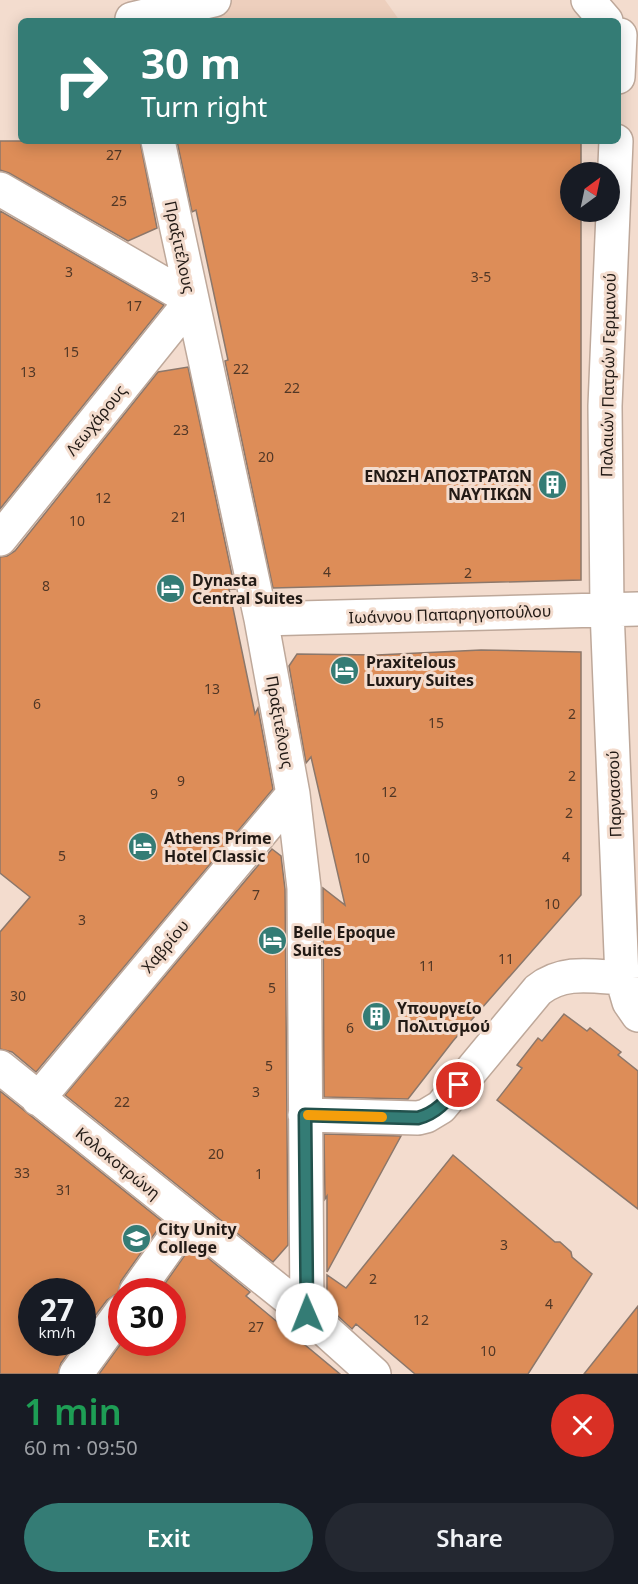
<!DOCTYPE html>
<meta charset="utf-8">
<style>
body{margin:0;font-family:"Noto Sans",sans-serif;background:#242831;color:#f1f3f6;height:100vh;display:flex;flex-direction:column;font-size:22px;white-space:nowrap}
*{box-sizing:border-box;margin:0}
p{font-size:20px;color:#9ea1a6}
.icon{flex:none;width:33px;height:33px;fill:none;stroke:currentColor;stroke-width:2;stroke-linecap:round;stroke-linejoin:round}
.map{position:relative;height:1374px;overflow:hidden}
.drawer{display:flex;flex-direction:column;background:#171b24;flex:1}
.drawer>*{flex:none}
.hud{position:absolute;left:18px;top:18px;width:603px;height:126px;border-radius:9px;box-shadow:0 3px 15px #0003;background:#347c75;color:#fff;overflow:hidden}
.needle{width:39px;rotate:33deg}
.controls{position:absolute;left:560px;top:162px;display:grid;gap:12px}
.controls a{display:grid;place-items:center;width:60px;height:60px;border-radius:50%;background:#171b24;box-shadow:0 3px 15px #0003;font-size:30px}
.speed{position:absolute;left:18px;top:1278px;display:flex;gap:12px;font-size:30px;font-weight:700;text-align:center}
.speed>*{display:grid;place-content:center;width:78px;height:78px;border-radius:50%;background:#171b24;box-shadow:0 3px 15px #0003;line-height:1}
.speed small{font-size:15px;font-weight:400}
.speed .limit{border:9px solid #d22;background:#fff;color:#111}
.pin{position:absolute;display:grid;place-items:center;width:51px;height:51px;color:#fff;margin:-26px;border:3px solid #fff;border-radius:50%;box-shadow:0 2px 6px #0007}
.me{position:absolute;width:66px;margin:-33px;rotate:359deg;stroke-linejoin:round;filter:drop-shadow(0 0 4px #0008)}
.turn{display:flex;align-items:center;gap:21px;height:126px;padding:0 24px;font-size:27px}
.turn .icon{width:78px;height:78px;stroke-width:2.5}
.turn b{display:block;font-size:42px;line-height:51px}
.round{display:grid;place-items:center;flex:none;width:63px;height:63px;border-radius:32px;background:#242831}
.summary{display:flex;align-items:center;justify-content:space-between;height:102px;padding:0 24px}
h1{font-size:36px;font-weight:600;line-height:45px;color:#1e9e55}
.primary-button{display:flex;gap:12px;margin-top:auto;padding:12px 24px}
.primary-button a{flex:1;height:69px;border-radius:36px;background:#347c75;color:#fff;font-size:24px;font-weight:600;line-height:69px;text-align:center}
.primary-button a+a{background:#242831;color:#f1f3f6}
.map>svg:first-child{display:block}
.built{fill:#edcfbd}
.building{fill:#dd8d58;stroke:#8c776a;stroke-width:1.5}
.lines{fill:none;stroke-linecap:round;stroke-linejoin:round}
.minor-casing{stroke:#bea89a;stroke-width:36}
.minor{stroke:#fff;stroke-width:33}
.route-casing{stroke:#22514c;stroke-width:15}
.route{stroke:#347c75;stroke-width:10}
.slow{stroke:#f59e0b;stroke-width:10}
.labels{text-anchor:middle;stroke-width:6;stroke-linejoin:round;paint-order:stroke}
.number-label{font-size:14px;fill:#513726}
.street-label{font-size:16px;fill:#221a15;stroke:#f3dcce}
.poi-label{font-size:16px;font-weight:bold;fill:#221a15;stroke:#f3dcce;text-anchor:start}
</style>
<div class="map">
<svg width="638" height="1374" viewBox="0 0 638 1374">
<rect width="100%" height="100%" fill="#f3dcce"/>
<path class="built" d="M145,0H385L400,21H151Z"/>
<path class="building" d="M0,141H140L157,228L128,241L9,173L0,170Z
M177,141H581V172H570V212H581V580L273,588L225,361L228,360L196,210L192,212Z
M0,211L164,305L0,509Z
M188,367L235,589H229L255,714L258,708L273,789L36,1072L12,1052L0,1049V932L30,897L0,873V557L7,556L15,551L158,372Z
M481,650L581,652V895L453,1041L408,1099L324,1097L323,888L345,905L311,757L306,763L289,666L297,654L377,655Z
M272,849L281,856L285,889L288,1245L273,1262L65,1095Z
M564,1014L587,1031L590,1028L621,1052L618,1055L638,1071V1209L497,1100L522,1068L517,1065L538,1038L542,1041Z
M0,1091L163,1222L121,1281L118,1293L107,1300L82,1333V1292H32V1342H76L61,1363L58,1374H0Z
M324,1134L401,1136L327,1272V1196L325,1199Z
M453,1155L555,1242H560L571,1252L572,1257L592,1274L528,1374H415L356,1324L352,1329L327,1306V1275L346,1288Z
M192,1245L250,1292L246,1296L340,1374H99L122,1342H172V1292H159Z
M638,1306V1374H584Z"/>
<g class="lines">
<defs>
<path id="minor" d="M588,0L606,21
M132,19L214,0
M618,77L620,35
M158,141L261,619L293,794L304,888L307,1314
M616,141L605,406L607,610L622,978L629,1002L638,1015
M0,189L192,300L0,539
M261,619L638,609
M0,1067L304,1311L374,1374
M38,1099L293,794
M305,1115L418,1118L426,1116L441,1107L538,990C563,970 591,976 622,978
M136,1292L188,1219
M76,1374L122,1311"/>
</defs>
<use href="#minor" class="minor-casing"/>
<use href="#minor" class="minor"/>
</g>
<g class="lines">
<defs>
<path id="route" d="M307,1314L305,1115L418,1118C437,1113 447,1100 459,1085"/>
</defs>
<use href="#route" class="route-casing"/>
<use href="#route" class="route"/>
<path class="slow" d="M308,1115L382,1117"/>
</g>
<defs>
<symbol id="building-disc" viewBox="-11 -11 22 22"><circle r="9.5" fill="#347c75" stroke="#f3dcce"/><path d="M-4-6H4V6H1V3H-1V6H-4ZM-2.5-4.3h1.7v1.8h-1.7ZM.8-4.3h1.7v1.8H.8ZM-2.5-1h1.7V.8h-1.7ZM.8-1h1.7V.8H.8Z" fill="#fff"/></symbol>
<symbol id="hotel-disc" viewBox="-11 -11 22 22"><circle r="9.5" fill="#347c75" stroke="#f3dcce"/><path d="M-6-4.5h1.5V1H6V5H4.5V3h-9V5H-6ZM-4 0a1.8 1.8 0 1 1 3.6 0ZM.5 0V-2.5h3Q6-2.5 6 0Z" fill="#fff"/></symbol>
<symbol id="university-disc" viewBox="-11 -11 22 22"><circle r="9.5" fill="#347c75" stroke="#f3dcce"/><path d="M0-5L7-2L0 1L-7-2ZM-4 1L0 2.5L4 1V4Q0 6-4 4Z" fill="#fff"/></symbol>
</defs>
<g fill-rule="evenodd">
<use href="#building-disc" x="536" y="468" width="33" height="33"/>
<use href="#hotel-disc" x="154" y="572" width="33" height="33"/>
<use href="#hotel-disc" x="328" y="654" width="33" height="33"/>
<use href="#hotel-disc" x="126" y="830" width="33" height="33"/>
<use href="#hotel-disc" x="256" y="924" width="33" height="33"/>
<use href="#building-disc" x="360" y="1000" width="33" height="33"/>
<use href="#university-disc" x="120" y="1222" width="33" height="33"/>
</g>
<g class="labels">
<g class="number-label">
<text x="114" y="160">27</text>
<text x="119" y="206">25</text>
<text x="69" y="277">3</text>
<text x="481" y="282">3-5</text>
<text x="134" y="311">17</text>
<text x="71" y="357">15</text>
<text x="241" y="374">22</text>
<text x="28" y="377">13</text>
<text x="292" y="393">22</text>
<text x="181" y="435">23</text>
<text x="266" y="462">20</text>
<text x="103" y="503">12</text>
<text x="179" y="522">21</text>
<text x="77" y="526">10</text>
<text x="327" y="577">4</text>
<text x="468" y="578">2</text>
<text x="46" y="591">8</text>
<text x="212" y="694">13</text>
<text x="37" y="709">6</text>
<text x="572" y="719">2</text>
<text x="436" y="728">15</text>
<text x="572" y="781">2</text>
<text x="181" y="786">9</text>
<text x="389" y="797">12</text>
<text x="154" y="799">9</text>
<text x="569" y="818">2</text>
<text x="62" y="861">5</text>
<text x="566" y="862">4</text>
<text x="362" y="863">10</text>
<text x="256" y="900">7</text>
<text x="552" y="909">10</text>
<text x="82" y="925">3</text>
<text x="506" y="964">11</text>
<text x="427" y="971">11</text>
<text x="272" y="993">5</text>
<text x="18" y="1001">30</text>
<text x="350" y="1033">6</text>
<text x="269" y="1071">5</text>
<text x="256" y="1097">3</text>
<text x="122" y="1107">22</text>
<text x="216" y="1159">20</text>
<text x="22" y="1178">33</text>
<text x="259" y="1179">1</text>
<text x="64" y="1195">31</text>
<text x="504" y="1250">3</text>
<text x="373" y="1284">2</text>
<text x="549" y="1309">4</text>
<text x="421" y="1325">12</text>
<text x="256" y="1332">27</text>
<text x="488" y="1356">10</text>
</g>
<g class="street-label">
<text transform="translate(180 247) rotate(78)" y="6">Πραξιτέλους</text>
<text transform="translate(608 375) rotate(-89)" y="6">Παλαιών Πατρών Γερμανού</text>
<text transform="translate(96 420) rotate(-51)" y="6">Λεωχάρους</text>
<text transform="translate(450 614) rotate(-2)" y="6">Ιωάννου Παπαρηγοπούλου</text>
<text transform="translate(280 722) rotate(80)" y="6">Πραξιτέλους</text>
<text transform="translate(614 794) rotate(-92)" y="6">Παρνασσού</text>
<text transform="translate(165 946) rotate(-50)" y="6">Χαβρίου</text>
<text transform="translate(118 1163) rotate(39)" y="6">Κολοκοτρώνη</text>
</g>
<g class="poi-label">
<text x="532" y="482" text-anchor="end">ΕΝΩΣΗ ΑΠΟΣΤΡΑΤΩΝ<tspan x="532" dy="18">ΝΑΥΤΙΚΩΝ</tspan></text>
<text x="192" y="586">Dynasta<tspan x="192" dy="18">Central Suites</tspan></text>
<text x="366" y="668">Praxitelous<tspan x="366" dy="18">Luxury Suites</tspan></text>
<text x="164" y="844">Athens Prime<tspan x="164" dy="18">Hotel Classic</tspan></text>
<text x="293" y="938">Belle Epoque<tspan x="293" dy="18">Suites</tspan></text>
<text x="397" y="1014">Υπουργείο<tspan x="397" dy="18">Πολιτισμού</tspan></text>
<text x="158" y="1235">City Unity<tspan x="158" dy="18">College</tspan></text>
</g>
</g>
</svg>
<div class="controls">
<a><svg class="needle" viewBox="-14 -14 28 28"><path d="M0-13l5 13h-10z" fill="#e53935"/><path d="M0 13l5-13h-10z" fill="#9ea1a6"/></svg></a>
</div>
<div class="speed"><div>27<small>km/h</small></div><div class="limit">30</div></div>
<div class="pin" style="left:459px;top:1085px;background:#d93025"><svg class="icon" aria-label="arrive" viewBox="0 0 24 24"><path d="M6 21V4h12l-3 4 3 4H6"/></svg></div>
<svg class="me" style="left:307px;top:1314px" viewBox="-20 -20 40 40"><circle r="19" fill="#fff"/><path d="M0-13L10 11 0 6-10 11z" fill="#347c75"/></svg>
<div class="hud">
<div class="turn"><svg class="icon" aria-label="right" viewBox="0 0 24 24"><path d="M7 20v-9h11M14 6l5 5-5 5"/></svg><div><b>30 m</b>Turn right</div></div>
</div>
</div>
<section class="drawer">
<div class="summary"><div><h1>1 min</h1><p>60 m · 09:50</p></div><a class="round" style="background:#d93025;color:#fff"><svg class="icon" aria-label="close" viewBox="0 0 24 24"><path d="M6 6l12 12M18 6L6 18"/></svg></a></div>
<div class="primary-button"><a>Exit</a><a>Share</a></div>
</section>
